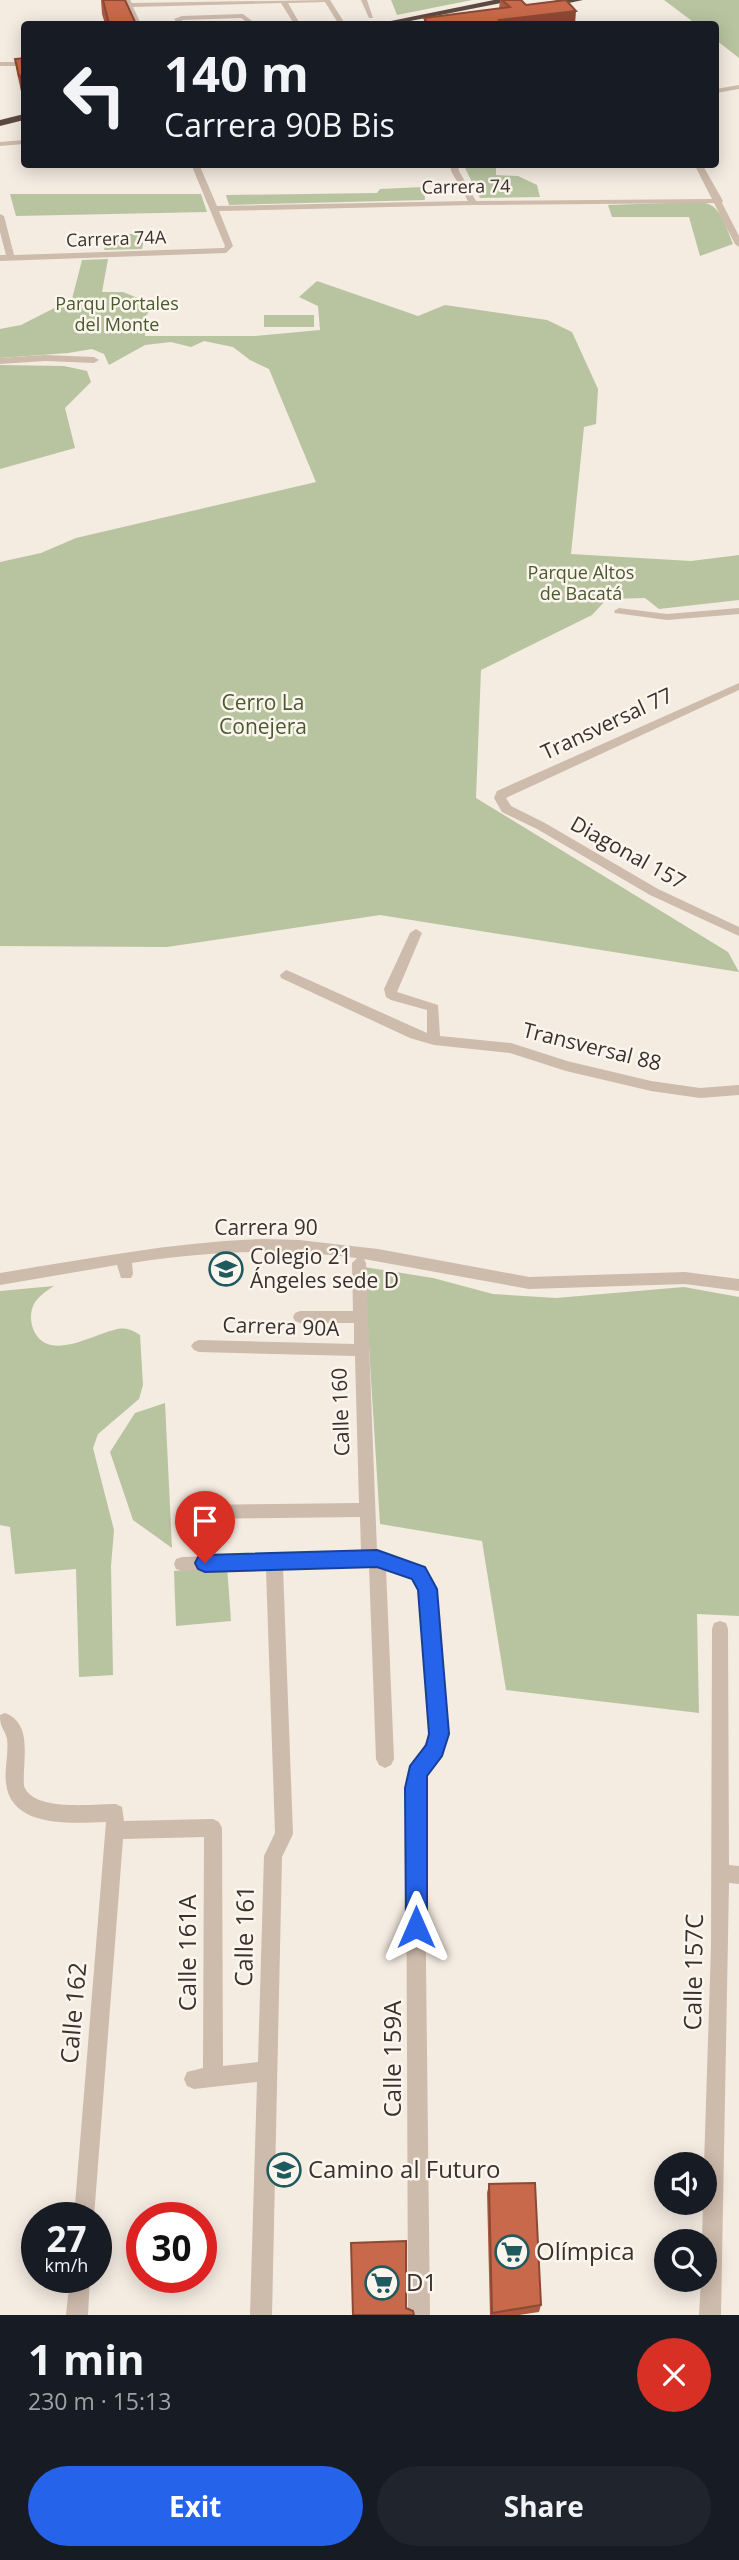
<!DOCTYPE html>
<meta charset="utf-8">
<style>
body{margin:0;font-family:"Open Sans",sans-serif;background:#20242c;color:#f1f3f6;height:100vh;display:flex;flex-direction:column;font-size:26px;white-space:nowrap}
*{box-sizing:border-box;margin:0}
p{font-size:23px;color:#9ea1a6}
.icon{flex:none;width:38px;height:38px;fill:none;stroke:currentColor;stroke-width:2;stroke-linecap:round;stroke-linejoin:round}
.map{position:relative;height:2315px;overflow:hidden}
.drawer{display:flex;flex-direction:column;background:#171b24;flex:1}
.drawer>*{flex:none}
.banner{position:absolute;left:21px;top:21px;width:698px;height:147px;border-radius:7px;box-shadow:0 4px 18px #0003;background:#171b24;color:#f1f3f6;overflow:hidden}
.fabs{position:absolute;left:654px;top:2152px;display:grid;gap:14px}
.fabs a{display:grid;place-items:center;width:63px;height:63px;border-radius:50%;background:#171b24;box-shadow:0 4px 18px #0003;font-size:35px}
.speed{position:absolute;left:21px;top:2202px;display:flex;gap:14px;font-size:35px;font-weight:700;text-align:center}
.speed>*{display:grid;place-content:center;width:91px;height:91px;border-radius:50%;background:#171b24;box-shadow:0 4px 18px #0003;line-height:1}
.speed small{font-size:18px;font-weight:400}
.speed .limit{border:10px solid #d22;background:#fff;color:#111}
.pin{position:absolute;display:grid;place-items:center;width:60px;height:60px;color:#fff;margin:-72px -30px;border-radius:50% 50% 50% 0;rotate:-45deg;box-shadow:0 0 7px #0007}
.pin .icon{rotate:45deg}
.me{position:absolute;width:77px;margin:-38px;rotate:0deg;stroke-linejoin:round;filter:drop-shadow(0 0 5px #0008)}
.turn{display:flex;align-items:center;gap:24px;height:147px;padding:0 28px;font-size:32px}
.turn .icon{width:91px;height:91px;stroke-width:2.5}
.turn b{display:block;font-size:49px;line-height:60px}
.round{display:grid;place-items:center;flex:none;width:74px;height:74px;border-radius:37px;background:#20242c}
.summary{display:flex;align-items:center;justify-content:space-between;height:119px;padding:0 28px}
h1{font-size:42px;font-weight:700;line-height:52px}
.action{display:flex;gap:14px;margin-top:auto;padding:14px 28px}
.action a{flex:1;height:80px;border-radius:42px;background:#2563eb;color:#fff;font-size:28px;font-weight:700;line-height:80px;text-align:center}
.action a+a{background:#20242c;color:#f1f3f6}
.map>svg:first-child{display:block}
.green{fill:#b8c4a0}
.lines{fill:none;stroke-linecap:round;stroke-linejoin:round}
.minor{fill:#cdbbac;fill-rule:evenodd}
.highway{fill:#5c4a42;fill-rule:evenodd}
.wall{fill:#ac5a40}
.shaded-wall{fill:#8c4a34}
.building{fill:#c8694b;stroke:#8c4a34;stroke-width:2}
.route{fill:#2563eb;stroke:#184099;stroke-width:2}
.labels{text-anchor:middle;stroke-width:5;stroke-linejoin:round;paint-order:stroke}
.far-street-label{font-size:18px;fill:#3b302b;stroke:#fbf5ee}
.far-park-label{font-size:18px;fill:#4a5a2e;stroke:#fbf5ee}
.park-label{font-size:21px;fill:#4a5a2e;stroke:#fbf5ee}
.street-label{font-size:21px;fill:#3b302b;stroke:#fbf5ee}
.poi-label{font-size:21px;fill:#3b302b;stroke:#fbf5ee;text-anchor:start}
.near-street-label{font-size:24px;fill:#3b302b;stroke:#fbf5ee}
.near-poi-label{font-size:24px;fill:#3b302b;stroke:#fbf5ee;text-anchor:start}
</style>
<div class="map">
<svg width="739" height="2315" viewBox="0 0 739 2315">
<rect width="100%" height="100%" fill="#f4ebe1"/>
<path class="green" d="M391,0H472L397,15Z
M664,0H739V58L716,40V24H696Z
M467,164L496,165V175L518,176L537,185L540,197L480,198L465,168Z
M424,187L425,200L229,205L226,195L377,193L380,189Z
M10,194H201L207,212L16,216Z
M700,202C721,203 726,227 733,244L700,256L689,217H612L608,205Z
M108,234H145L142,249L104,250Z
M108,259L102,292H123L155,305L138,325L145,331V336H255L320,330L318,306L299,297L317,281L418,316L445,305L547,320L572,332L598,389L596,424L584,427L571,554L691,561L739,555V600L659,609L645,598L607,599L592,615L481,670L476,798L728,952L739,972L380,915L167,947L0,946V562L41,553L76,538L316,482L269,369L250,360L233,347L204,341L191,347L171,342L145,345L109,365L104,354L92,349L68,353L0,358V329L21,325L72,299L82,260Z
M264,315H314V327H264Z
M0,365L64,366L87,371L91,382L65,408L75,448L0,469Z
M364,1267L433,1278L493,1294L556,1298L684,1287L739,1297V1616L697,1614L699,1713L506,1690L482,1541L380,1524Z
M54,1286C45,1292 35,1298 32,1309C30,1316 31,1324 34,1331C49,1362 92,1335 114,1330C125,1327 131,1329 140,1335L143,1385L139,1399L98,1434L93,1448L114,1530L111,1566L113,1675L79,1677L76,1569L15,1574L10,1527L0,1525V1291Z
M165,1403L172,1548L133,1520L110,1452L135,1413Z
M227,1566L231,1621L176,1626L174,1571Z"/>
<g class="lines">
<path class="minor" d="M124,0H130L132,3L330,0L344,22L338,23L325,2L288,3L300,24H294L281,3L133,7L141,24H134Z
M361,0H367L373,18H369Z
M243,14L256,24H249L241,18L182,20L184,24H178L174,19L182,16Z
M0,62H24V66H0Z
M739,85V89L716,93V89Z
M24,140V144L0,146V142Z
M191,164H199L217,206L468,201L451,171L450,164H458L459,171L476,201L712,199L694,164H702L723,201L722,203L739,236V247L735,244L714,203L473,205L219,211L233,246L226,253L0,261V255H6L0,232V214L4,216L14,255L224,248L225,246Z
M45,355L94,357L99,360L94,363L45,361L0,364V358Z
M619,608L667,614L739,608V614L667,620L615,613L614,611Z
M739,683V690L506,798L511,806L545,823L658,889L739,927V936L650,895L537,829L502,812L494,798L497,791Z
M416,929L422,933L397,992L438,1005L440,1036L511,1043L567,1061L651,1081L700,1088L739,1085V1095L700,1098L651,1091L566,1071L510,1053L434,1045L410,1038L281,978L280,975L286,970L291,972L427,1033V1010L391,1000L386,997L384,989L410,933Z
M263,1239L299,1240L378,1249L529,1277L685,1272L739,1279V1291L685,1284L529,1289L364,1259L366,1263L377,1551L424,1568L435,1589L448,1734L427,1776L424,1788L430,2315H408L406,1788L413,1767L430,1734L419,1590L412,1578L386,1569L394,1759L391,1765L385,1768L379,1765L376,1759L369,1566L283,1568L293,1834L282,1857L272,2315H250L257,2082L194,2089L187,2086L184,2079L187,2072L203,2068L204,1837L123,1839L94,2217H74L106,1822C73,1823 11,1829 6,1783C4,1769 9,1754 7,1739C5,1729 0,1729 0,1715L5,1713C34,1724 22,1761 24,1786C33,1812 93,1804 116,1804L122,1807L124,1821L213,1819L219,1822L222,1828L223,2066L258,2062L264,1856L275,1833L266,1569L182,1571L176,1569L174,1564L176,1559L182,1557L361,1551L360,1517L184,1519L178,1517L176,1512L178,1507L184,1505L359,1503L355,1356L199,1352L194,1350L191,1346L194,1342L199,1340L354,1344V1323H300L295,1321L293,1317L295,1313L300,1311H353L352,1263L357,1258C281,1248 207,1251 132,1263L133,1274L131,1278H121L117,1265L0,1285V1273C87,1259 174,1242 263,1239Z
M720,1621L726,1623L728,1629L729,1865L739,1866V1884L729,1883L721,2315H699L701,2280H705V2242H702L703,2203H705L704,2165L711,1947L712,1629L714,1623Z
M70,2277H90L88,2315H66Z"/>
<path class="highway" d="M494,0H516L395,24H376Z
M558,0H583L540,9L535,6Z
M24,114V120L0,126V120Z"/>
</g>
<path class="wall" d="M101,0H125L136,24H105L102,14Z
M500,0H521L526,5L575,24H424V18L499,9Z
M24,58V90L21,91L17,73L15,59Z
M489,2184L541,2305L539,2312L519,2315H490L487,2193Z"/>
<path class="shaded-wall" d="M576,11L575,24H499V20Z
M24,75V90L21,91L19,76Z"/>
<path class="building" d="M103,0H125L136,24H109Z
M502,0H521L526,5L566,0L576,11L499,20L503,24H428L424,18L510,7Z
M24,58V75L19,76L15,59Z
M535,2183L541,2305L492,2313L489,2184Z
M406,2241V2308L413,2311L414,2315H353L351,2243Z"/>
<path class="route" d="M377,1550L425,1567L437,1589L449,1734L442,1756L427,1776V1927L424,1934L416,1938L409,1934L406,1927L405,1788L410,1766L426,1745L429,1734L418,1590L412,1579L377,1567L205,1572L198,1569L195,1563L198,1557L205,1555Z"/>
<defs>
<symbol id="school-ring" viewBox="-11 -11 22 22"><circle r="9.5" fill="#fbf5ee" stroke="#1f5a5e" stroke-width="1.5"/><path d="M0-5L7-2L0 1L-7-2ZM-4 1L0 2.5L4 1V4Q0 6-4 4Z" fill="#1f5a5e"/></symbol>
<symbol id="supermarket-ring" viewBox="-11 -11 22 22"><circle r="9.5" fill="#fbf5ee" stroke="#1f5a5e" stroke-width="1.5"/><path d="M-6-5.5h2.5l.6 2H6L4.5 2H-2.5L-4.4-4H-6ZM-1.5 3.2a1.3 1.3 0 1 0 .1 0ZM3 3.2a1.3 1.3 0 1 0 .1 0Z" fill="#1f5a5e"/></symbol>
</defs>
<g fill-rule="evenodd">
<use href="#school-ring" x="207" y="1250" width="38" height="38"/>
<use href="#school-ring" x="265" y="2151" width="38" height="38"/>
<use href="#supermarket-ring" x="493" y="2233" width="38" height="38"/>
<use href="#supermarket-ring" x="363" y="2264" width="38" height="38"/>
</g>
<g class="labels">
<g class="far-street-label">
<text transform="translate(466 187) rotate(-1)" y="6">Carrera 74</text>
<text transform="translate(116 239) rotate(-2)" y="6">Carrera 74A</text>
</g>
<g class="far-park-label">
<text x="117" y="310">Parqu Portales<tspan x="117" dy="21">del Monte</tspan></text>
<text x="581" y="579">Parque Altos<tspan x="581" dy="21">de Bacatá</tspan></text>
</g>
<g class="park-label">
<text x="263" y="710">Cerro La<tspan x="263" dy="24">Conejera</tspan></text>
</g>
<g class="street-label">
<text transform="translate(607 724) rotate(-25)" y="7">Transversal 77</text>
<text transform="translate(628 853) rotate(29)" y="7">Diagonal 157</text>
<text transform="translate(592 1047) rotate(14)" y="7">Transversal 88</text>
<text x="266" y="1235">Carrera 90</text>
<text transform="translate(281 1327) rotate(2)" y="7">Carrera 90A</text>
<text transform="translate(341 1412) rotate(-92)" y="7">Calle 160</text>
</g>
<g class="poi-label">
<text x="250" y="1264">Colegio 21<tspan x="250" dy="24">Ángeles sede D</tspan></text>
</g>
<g class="near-street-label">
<text transform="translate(245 1936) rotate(-89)" y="8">Calle 161</text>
<text transform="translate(188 1953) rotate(-90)" y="8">Calle 161A</text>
<text transform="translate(694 1972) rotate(-89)" y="8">Calle 157C</text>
<text transform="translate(74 2013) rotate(-85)" y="8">Calle 162</text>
<text transform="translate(393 2059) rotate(-90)" y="8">Calle 159A</text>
</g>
<g class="near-poi-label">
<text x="308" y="2178">Camino al Futuro</text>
<text x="536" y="2260">Olímpica</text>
<text x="406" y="2291">D1</text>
</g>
</g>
</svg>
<div class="fabs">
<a><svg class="icon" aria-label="sound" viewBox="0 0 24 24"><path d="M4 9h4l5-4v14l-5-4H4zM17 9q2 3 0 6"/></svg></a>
<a><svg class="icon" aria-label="search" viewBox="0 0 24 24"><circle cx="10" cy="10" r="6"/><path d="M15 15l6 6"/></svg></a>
</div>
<div class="speed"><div>27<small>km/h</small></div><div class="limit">30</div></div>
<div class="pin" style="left:205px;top:1563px;background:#d93025"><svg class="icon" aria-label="arrive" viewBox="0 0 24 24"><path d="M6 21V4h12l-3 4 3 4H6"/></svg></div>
<svg class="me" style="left:416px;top:1927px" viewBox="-20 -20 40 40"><path d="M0-17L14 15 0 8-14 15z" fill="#2563eb" stroke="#fff" stroke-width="4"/></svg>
<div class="banner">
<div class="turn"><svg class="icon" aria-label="left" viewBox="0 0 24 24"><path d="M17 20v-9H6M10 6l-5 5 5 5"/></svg><div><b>140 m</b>Carrera 90B Bis</div></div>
</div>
</div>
<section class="drawer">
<div class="summary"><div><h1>1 min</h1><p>230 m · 15:13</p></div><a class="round" style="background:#d93025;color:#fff"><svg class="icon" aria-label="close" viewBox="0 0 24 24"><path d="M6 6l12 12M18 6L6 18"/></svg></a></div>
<div class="action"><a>Exit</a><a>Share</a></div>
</section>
